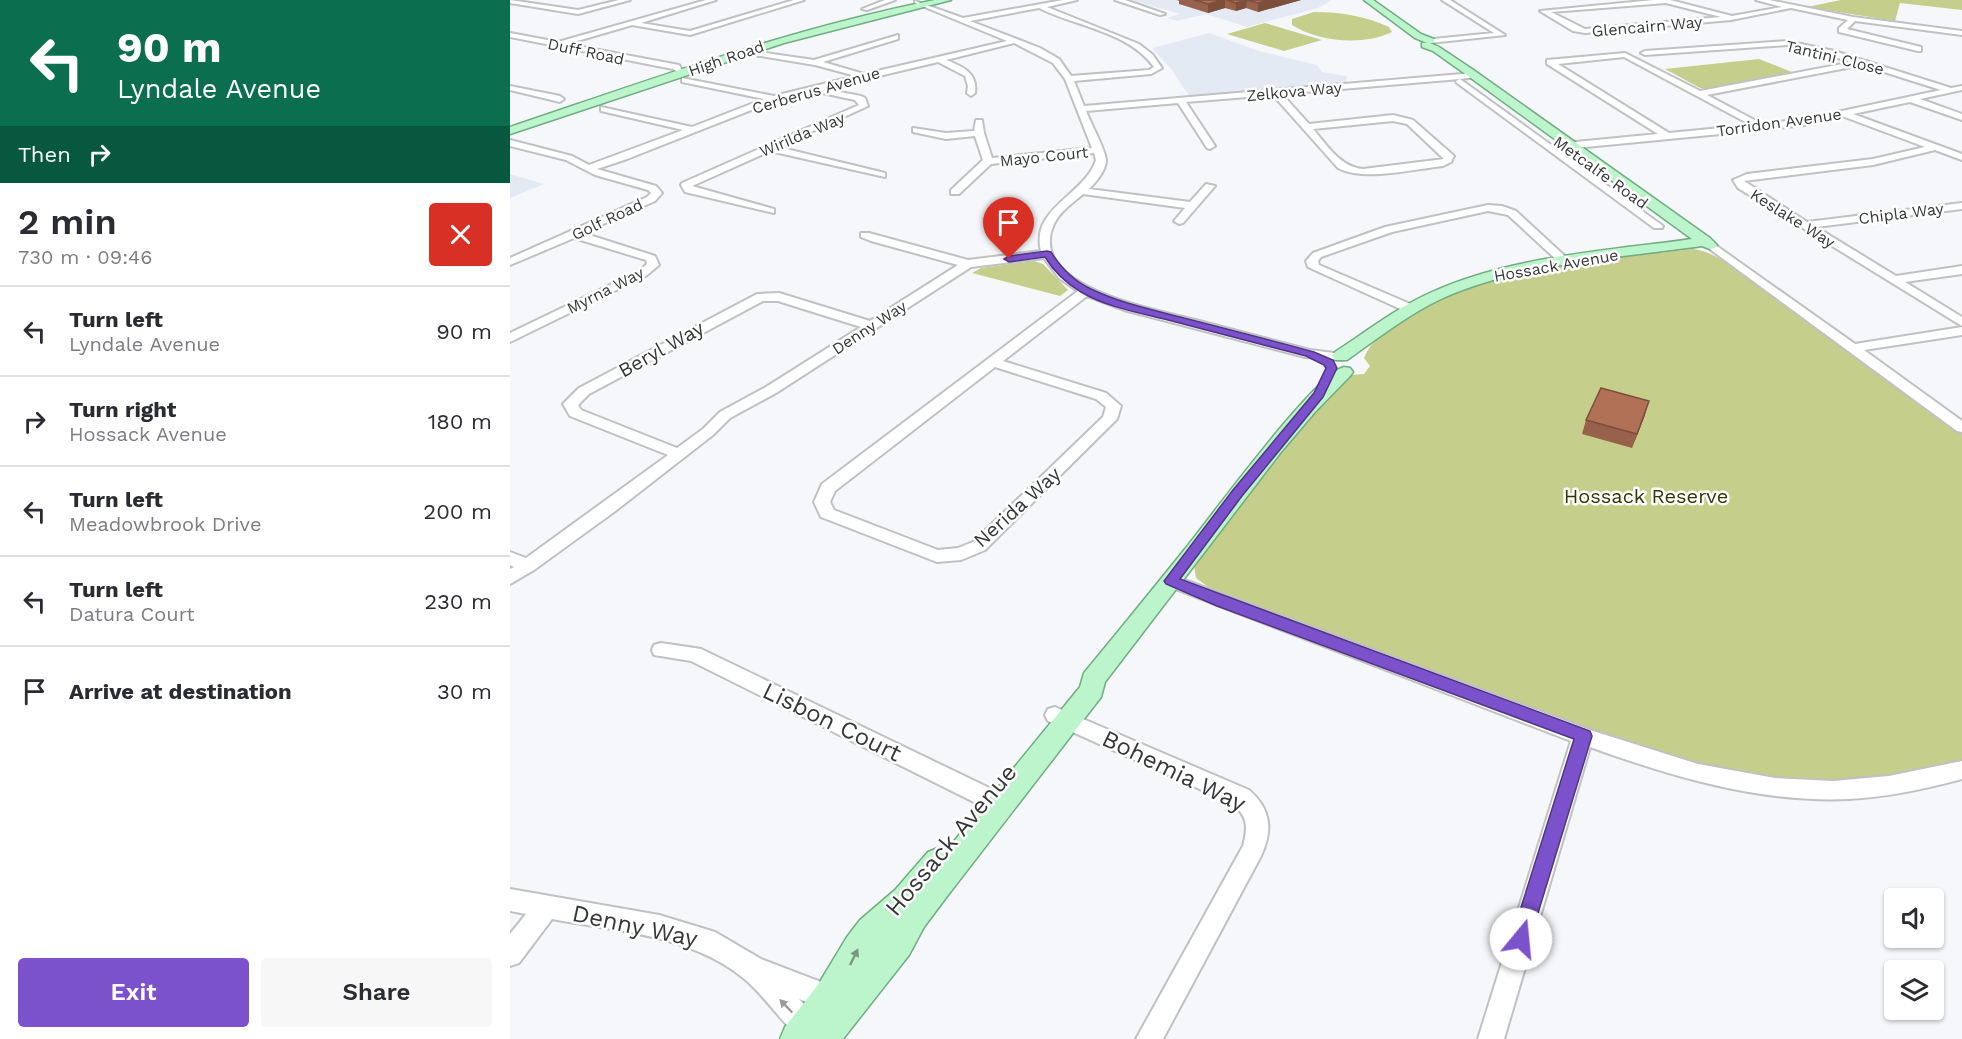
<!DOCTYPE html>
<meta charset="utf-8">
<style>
body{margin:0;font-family:"Work Sans",sans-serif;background:#f7f7f7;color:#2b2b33;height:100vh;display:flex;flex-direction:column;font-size:22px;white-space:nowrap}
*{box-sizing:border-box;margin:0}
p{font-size:20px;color:#7c7c81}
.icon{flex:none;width:33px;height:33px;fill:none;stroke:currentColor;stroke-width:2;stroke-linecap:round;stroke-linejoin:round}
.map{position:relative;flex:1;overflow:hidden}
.side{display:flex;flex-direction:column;background:#fff;width:510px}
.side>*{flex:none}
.banner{background:#0b6e4f;color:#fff;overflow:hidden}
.controls{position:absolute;left:1374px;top:888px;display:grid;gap:12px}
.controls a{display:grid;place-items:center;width:60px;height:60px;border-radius:6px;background:#fff;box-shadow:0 2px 4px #0004;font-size:30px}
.pin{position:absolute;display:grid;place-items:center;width:51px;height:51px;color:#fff;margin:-62px -26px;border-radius:50% 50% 50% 0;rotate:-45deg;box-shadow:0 0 6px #0007}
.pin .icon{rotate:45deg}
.me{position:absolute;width:66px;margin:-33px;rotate:17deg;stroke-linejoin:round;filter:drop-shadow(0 0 4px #0008)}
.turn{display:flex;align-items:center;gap:21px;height:126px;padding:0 18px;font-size:27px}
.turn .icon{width:78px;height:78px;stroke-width:2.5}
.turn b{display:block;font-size:42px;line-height:51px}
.then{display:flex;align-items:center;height:57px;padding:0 18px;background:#0003;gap:12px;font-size:22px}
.round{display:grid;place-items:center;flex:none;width:63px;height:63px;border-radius:6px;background:#f7f7f7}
.summary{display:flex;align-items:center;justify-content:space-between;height:102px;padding:0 18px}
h1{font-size:36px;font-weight:600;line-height:45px}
.cta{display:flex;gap:12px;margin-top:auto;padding:12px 18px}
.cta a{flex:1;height:69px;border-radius:6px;background:#7b52cb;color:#fff;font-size:24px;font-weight:600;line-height:69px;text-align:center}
.cta a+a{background:#f7f7f7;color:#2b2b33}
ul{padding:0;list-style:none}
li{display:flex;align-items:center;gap:18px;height:90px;padding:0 18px;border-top:2px solid #e1e1e2}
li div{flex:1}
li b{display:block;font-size:22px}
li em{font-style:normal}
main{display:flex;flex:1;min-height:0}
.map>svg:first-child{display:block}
.built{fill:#e4eaf3}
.green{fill:#c5ce8a}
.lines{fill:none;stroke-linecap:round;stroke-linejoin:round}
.minor-casing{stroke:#c0c1c3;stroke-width:4}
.major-casing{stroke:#70ad81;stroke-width:3}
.minor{fill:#fff;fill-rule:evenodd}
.major{fill:#bcf4cb;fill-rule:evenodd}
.wall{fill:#98614b}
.shaded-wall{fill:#7c4f3d}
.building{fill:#b17157;stroke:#7c4f3d;stroke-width:1.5}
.oneway{fill:#799681}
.oneway2{fill:#9a9b9b}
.route{fill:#7b52cb;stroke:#503584;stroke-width:1.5}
.labels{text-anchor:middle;stroke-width:5;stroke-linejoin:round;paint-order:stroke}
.far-street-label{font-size:16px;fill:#363737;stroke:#fff}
.street-label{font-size:20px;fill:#363737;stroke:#fff}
.park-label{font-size:20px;fill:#313600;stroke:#fff}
.near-street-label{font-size:24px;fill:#363737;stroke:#fff}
</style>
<main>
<section class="side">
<div class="banner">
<div class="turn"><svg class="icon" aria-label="left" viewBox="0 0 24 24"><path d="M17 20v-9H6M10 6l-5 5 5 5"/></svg><div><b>90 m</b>Lyndale Avenue</div></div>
<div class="then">Then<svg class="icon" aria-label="right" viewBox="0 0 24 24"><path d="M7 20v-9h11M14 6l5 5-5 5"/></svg></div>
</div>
<div class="summary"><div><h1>2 min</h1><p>730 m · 09:46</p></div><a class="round" style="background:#d93025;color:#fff"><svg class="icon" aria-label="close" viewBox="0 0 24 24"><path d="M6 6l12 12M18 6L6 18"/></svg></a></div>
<ul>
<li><svg class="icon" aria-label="left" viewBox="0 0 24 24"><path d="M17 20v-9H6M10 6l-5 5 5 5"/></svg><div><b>Turn left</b><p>Lyndale Avenue</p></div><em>90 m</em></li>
<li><svg class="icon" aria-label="right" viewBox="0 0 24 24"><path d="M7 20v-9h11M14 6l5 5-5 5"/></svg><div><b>Turn right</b><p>Hossack Avenue</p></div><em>180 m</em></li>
<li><svg class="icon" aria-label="left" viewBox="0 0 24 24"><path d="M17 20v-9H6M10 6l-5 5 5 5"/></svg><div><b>Turn left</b><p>Meadowbrook Drive</p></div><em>200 m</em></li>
<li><svg class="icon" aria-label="left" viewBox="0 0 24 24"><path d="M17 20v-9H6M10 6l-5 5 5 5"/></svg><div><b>Turn left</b><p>Datura Court</p></div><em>230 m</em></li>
<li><svg class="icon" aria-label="arrive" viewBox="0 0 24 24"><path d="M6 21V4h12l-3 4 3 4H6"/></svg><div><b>Arrive at destination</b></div><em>30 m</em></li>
</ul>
<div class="cta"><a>Exit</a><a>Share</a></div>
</section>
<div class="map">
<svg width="1452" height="1039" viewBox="0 0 1452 1039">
<rect width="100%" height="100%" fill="#f6f7fa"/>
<path class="built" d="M620,0H822L808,8L737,27L696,14L667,21L657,18L670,14Z
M699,33L749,51L807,65L812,72L837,76L836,82L679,96L662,70L642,48Z
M0,174L34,184L0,198Z"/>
<path class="green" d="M1331,0H1452V10L1390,3L1385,21L1297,7Z
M804,12C831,12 855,16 879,27L882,32C853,46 809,42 782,25V19Z
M755,23L812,40L774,51L717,34Z
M1249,59L1282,72L1196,89L1190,88L1155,69Z
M1183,249C1201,251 1216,263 1233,271L1452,431V760C1410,771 1366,780 1322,781C1205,784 1089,734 981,694C890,661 799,627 708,594L686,578L684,566L779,439L839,375L854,374L860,366L854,358C861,340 876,331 892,321C976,265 1086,261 1183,249Z
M524,261L533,264L558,290L550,296L462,273L471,268Z"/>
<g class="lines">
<defs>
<path id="minor" d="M0,0L68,10L109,0H120L68,14L0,3Z
M196,0H206L131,23L180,31L284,0H294L180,35L122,25L57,44L169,65L172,70L168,72L163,69L0,37V33L48,42Z
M375,0H385L357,10L352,9Z
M553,0H567L537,7L629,44L642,54L652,68L641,74L564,81L574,106L964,73L968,75L967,77L950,79L1153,226L1152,228H1144L947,83L946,81L950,79L772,94L799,124L883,115L903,120L944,156L941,162L933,166C902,169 855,182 828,168L763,95L676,102L705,146L700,149L697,148L668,103L576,111C581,124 595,149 596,160C596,170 586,182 579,189L680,202L696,184L705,186L673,223L669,224L664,221L675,208L573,194C563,203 550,211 544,224C515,287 644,309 681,319C721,329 760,340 800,350L832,354L834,357L832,360L795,357L614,310L577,296L493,361L596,393L611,406L607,419L475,550L451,560L427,562L311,517L304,502L312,484L568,291L549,278L534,258L461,267L266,393L220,418L203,435L104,512L24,570L0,584V569L4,567L0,565V552L16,558L158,455L60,416L53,404L69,388L247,294L269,293L360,321L448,265L361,241L351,237V233H359L458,260L531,251C520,208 575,195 586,160L584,153L481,164L449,194H441V190L473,160L465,136L436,139L403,132V128L436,133L464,131L466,120H472L474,133L482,158L582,148L555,79L543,63L504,43L436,60C452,66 468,73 465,93L461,96L457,93L458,86L455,76L428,62L314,89L351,96L355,98L358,106L268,147L375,173V177L260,151L182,186L264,209V213L175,192L171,185L172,183L349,105L345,100L303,91L267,100L117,159L87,169L146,186L152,193L145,201L73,233L145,256L149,265L137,275L0,342V333L129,271L137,264L136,260L64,238L0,265V258L137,197L141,193L138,190L85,175L56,160L0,146V140L62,156L79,165L173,130L91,111V107L182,127L254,99L172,82V78L264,96L346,76L305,65L251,56H248V52L304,60L388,35V39L313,62L354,74L497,41L405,3V1L453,18ZM529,8C567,27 618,31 644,67L639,70L561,76L549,59L530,48L460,21ZM883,121L897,124L934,159L853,169C830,167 817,145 803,129ZM253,301H268L351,327L256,387L210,412L193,429L167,448L71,410L68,405L79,394ZM485,367L586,399L596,407L593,417L463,542L448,548L428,550L324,510L320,502L325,491Z
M605,0H615L655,14L650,15Z
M932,0H940L995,35L920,43L923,39L984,33Z
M1144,0H1160L1222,16L1272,7L1246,0H1259L1343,17L1452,31V35L1345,21L1337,29L1411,47V51H1408L1329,32V28L1338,20L1281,8L1221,20L1075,33L1063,31L1030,11ZM1156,3L1211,17L1075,29L1041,12Z
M1277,41L1324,51L1441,88L1452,86V90L1410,99L1452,114V120L1400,102L1343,114L1452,154V160L1425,150L1363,165L1234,181L1297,222L1452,203V209L1306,227L1386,276L1452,266V274L1395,282L1452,317V326L1228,188L1223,180L1237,174L1363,159L1415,147L1332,116L1294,125L1252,130L1055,149L1050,146L1055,143L1148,134L1037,64V60L1115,53L1190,91L1343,62L1277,45L1135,55L1131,53L1135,51ZM1114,57L1241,125L1159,133L1048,64ZM1352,65L1431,90L1294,119L1252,124L1197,95Z
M0,86L50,96L54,99L50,102L0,90Z
M978,205L992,206L1006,211L1058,259V263H1050L998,215L978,211L882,232L811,257L808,261L809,265L905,306L907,309L905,312H897L798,267L796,261L803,253L875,227Z
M1201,242L1345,344L1452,327V335L1354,350L1452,421V432L1447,431L1197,247L1195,245Z
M661,575L1083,731L1188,764L1265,778L1323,781L1379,776L1452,761V779C1415,789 1378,797 1339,799C1250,803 1163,777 1080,747L994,1039H968L1061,741L655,585L652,581L655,577Z
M151,643L191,649L498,797L501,804L498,811L490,814L482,811L181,661L144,655L142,650L144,645Z
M545,707L739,790C761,809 763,830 751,856L653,1039H626L733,846C738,827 738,817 723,804L538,721L535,715L538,709Z
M0,889L149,915L205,932L251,959L332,990L336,999L332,1008L323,1012L289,999L309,1020L313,1029L309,1038L292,1039C270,1022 254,994 232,977C180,935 106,931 42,919L9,963L0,966V934L16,914L0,911Z"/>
<path id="major" d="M425,0H441L274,43L0,134V127C140,80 279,29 425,0Z
M854,0H863L911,34L924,39V43H920L929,47L962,69L1200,238L1207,245L1205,248L1200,249L1192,246C1108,258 1011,263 933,298C899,314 868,338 837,360H825L822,356L825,352C857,331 888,307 922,292C1002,256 1096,251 1182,239L954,73L923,51L912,47V43H917L905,38Z
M834,367L840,368L843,372L840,376L805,412L771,452L595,682L591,697L438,895L414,927L399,955L333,1039H270L275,1027L308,985L337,937L350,920L385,890L418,852L428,848L436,851L570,687L574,673C608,632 642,590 675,549C700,518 805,374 834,367Z"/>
</defs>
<use href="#minor" class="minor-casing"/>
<use href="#major" class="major-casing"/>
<use href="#minor" class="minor"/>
<use href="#major" class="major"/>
</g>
<path class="wall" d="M667,0H791L748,12L736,8L726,11L715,8L698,13L669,4V1Z
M1135,415L1122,448L1072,434L1076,420Z"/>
<path class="shaded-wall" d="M713,0H715V8L698,13V4Z
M737,0L736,8L726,11V3Z
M760,0H791L748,12V3Z
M1139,401L1135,415L1122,448L1127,434Z"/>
<path class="building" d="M684,0H713L698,4Z
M717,0H736L726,3Z
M737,0H760L748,3Z
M1091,388L1139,401L1127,434L1076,420Z"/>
<defs><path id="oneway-solid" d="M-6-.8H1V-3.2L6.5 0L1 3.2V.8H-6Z" transform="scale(1.5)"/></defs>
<use class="oneway" href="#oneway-solid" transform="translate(344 957) rotate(-64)"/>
<use class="oneway2" href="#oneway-solid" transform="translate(276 1006) rotate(-134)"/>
<path class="route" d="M537,251L541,252C551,268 564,281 581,289C610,303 643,310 674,318C717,329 760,340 804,352L823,360L827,368L813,397L732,496L670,579L1080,731L1082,736L1018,946L1011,949L1004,946L1001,939L1064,739L707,606L656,584L654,581L723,490L804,393L816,368L814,365L796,356C750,344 704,332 658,320C630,313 596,307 571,292C556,283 544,272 535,257L499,262L494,259L499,256Z"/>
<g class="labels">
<g class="far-street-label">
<text transform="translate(1137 26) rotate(-5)" y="6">Glencairn Way</text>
<text transform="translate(76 51) rotate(12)" y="6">Duff Road</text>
<text transform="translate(1325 57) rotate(14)" y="6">Tantini Close</text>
<text transform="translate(216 58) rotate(-19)" y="6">High Road</text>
<text transform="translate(306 90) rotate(-16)" y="6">Cerberus Avenue</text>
<text transform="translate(784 91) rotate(-5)" y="6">Zelkova Way</text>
<text transform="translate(1269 122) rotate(-8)" y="6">Torridon Avenue</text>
<text transform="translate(292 134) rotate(-23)" y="6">Wirilda Way</text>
<text transform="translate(534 156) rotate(-6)" y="6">Mayo Court</text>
<text transform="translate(1091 172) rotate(36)" y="6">Metcalfe Road</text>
<text transform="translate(1391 213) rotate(-7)" y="6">Chipla Way</text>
<text transform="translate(1283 218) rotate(32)" y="6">Keslake Way</text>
<text transform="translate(97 219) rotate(-25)" y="6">Golf Road</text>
<text transform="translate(1046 265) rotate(-10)" y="6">Hossack Avenue</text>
<text transform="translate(95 290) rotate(-27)" y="6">Myrna Way</text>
<text transform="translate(359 327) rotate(-33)" y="6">Denny Way</text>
</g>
<g class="street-label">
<text transform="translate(151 349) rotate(-29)" y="7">Beryl Way</text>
<text transform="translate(507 507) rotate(-42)" y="7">Nerida Way</text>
</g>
<g class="park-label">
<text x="1136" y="503">Hossack Reserve</text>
</g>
<g class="near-street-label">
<text transform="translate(322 722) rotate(26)" y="8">Lisbon Court</text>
<text transform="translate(664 771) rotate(26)" y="8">Bohemia Way</text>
<text transform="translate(441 840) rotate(-50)" y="8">Hossack Avenue</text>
<text transform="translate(125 926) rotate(12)" y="8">Denny Way</text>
</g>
</g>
</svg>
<div class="controls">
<a><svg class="icon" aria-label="sound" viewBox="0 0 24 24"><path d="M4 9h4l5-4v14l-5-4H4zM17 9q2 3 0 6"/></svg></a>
<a><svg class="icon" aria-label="layers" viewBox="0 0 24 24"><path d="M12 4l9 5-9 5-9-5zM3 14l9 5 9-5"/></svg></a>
</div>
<div class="pin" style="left:499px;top:259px;background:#d93025"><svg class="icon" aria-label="arrive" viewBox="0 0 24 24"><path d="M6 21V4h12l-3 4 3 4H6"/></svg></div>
<svg class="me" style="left:1011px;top:939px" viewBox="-20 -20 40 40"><circle r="19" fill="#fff"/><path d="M0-13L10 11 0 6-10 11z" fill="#7b52cb"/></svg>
</div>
</main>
